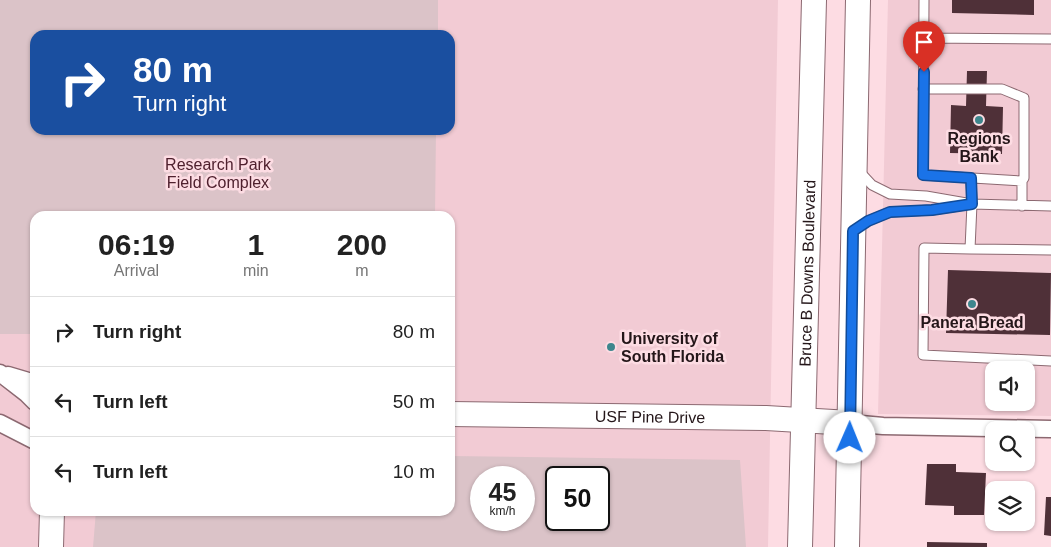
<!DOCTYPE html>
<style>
body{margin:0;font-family:Helvetica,sans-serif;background:#f6f6f6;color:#222;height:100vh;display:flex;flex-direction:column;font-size:19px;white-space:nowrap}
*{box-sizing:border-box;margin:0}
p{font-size:16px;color:#767676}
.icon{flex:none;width:28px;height:28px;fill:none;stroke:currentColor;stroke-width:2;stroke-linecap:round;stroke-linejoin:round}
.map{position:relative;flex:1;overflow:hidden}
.sheet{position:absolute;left:30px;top:211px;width:425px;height:305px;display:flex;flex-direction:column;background:#fff;border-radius:15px;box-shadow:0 1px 4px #0004}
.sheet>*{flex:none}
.banner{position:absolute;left:30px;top:30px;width:425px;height:105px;border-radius:15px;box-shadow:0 1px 4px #0004;background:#1a4fa0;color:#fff;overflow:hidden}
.buttons{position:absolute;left:985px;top:361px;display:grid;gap:10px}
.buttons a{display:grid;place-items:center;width:50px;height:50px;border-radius:10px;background:#fff;box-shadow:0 1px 4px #0004;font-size:25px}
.speed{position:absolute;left:470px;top:466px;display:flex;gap:10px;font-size:25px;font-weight:700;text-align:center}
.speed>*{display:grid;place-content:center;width:65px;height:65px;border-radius:50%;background:#fff;box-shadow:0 1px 4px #0004;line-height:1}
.speed small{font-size:12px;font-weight:400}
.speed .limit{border:2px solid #111;border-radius:8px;background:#fff;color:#111}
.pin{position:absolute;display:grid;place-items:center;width:42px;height:42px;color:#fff;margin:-51px -21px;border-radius:50% 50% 50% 0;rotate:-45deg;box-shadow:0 0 5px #0007}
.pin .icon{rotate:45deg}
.me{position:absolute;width:55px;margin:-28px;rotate:1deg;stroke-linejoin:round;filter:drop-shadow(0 0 4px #0008)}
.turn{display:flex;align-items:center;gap:18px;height:105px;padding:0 20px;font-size:22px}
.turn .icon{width:65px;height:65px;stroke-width:2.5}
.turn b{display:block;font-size:35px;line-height:42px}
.eta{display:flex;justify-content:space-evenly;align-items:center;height:85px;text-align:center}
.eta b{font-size:30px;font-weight:700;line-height:35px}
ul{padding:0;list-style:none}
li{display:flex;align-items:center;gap:15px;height:70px;padding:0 20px;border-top:1px solid #e0e0e0}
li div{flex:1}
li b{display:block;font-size:19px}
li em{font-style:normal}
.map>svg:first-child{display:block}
.built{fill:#f2cbd4;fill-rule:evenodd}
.green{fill:#dbc3c8;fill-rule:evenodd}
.building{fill:#4f3038}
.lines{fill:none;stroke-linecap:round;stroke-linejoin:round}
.lane-casing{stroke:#8c6971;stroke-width:11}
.street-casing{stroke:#8c6971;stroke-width:19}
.secondary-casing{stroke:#8c6971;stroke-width:26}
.lane{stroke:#fff;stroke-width:9}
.street{stroke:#fff;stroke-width:16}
.secondary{stroke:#fff;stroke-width:24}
.route-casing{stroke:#114b97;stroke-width:12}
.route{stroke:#1a73e8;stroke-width:9}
.poi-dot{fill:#3e868d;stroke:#fddce3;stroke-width:2}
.labels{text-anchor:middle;stroke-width:5;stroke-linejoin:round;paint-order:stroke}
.poi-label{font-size:16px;font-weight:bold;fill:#241619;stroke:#fddce3}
.park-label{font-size:16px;fill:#4f202e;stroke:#fddce3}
.street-label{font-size:16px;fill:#241619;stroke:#fddce3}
</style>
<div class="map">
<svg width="1051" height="547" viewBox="0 0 1051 547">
<rect width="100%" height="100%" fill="#fddce3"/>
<path class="built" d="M0,0H778L768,547H0ZM35,35H450V130H35ZM35,216H450V511H35ZM481,478H524V520H481ZM556,478H599V520H556Z
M888,0H1051V416L878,414ZM994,370H1026V402H994Z"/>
<path class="green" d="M0,0H438V35H35V130H436L435,216H35V334H0Z
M450,456L740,460L746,547H93L96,511H450ZM481,478H524V520H481ZM556,478H599V520H556Z"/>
<path class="building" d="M952,0H1034V15L952,13Z
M967,71H987L986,106L1003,107L1002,154L950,153L951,105L966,106Z
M948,270L1051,273L1050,335L946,333Z
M927,464H956V472L986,473L984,515H954V506L925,505Z
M1046,497H1051V536L1044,535Z
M927,542L987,543V547H927Z"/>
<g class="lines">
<defs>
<path id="lane" d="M924,38L1051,39
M923,89H1002L1024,98V178L1022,181L923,175L924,0
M971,178L972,204L970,249L924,248L923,355L1051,361
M972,204L1051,206
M1022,206V181
M857,228L868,221L890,212L932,210L972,204L926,196L890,194L872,185L859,171
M970,249L1051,250"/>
<path id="street" d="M0,373L27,394L35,402
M8,375L35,383
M0,423L35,441
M850,423L883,426L1051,429"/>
<g id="secondary">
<path id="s1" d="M450,414L766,418L850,423"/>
<path d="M51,547L52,511"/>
<path id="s2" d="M800,547L814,0"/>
<path d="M847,547L858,0"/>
</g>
</defs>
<use href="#lane" class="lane-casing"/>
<use href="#street" class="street-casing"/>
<use href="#secondary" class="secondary-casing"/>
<use href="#lane" class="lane"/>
<use href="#street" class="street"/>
<use href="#secondary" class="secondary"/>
</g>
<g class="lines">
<defs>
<path id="route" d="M850,438L853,231L868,221L890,212L932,210L972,204L971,178L923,175L924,72"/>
</defs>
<use href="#route" class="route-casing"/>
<use href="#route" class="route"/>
</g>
<g class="poi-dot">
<circle cx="979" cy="120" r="5"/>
<circle cx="972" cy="304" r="5"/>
<circle cx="611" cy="347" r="5"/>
</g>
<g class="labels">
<g class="poi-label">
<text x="979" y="144">Regions<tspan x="979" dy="18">Bank</tspan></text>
<text x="972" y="328">Panera Bread</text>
<text x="621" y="344" text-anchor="start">University of<tspan x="621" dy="18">South Florida</tspan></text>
</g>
<g class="park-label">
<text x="218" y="170">Research Park<tspan x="218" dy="18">Field Complex</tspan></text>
</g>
<g class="street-label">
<text dy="6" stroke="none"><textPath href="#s2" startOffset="274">Bruce B Downs Boulevard</textPath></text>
<text dy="6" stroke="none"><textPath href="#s1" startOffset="200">USF Pine Drive</textPath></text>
</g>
</g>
</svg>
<div class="buttons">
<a><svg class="icon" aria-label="sound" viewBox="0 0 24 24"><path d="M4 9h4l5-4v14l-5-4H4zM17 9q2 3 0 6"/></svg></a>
<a><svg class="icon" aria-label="search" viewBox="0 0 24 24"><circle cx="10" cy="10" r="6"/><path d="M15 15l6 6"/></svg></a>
<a><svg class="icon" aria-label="layers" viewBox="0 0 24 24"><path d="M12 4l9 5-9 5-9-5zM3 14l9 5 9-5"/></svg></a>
</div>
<div class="speed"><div>45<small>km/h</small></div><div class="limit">50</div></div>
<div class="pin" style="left:924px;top:72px;background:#d93025"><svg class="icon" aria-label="arrive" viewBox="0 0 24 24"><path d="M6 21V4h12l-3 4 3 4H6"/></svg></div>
<svg class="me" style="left:850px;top:438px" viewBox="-20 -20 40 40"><circle r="19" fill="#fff"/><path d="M0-13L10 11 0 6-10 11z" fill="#1a73e8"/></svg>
<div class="banner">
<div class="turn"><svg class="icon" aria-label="right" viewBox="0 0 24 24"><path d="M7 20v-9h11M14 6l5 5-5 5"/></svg><div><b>80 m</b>Turn right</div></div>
</div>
<section class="sheet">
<div class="eta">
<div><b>06:19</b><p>Arrival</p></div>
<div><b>1</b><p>min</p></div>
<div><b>200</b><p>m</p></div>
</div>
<ul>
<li><svg class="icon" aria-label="right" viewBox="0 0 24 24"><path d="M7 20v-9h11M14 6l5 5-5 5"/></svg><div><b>Turn right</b></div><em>80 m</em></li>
<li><svg class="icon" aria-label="left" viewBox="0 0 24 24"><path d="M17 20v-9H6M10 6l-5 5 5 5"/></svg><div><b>Turn left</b></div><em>50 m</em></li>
<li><svg class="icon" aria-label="left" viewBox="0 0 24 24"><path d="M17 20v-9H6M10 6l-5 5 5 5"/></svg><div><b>Turn left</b></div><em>10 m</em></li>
</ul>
</section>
</div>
